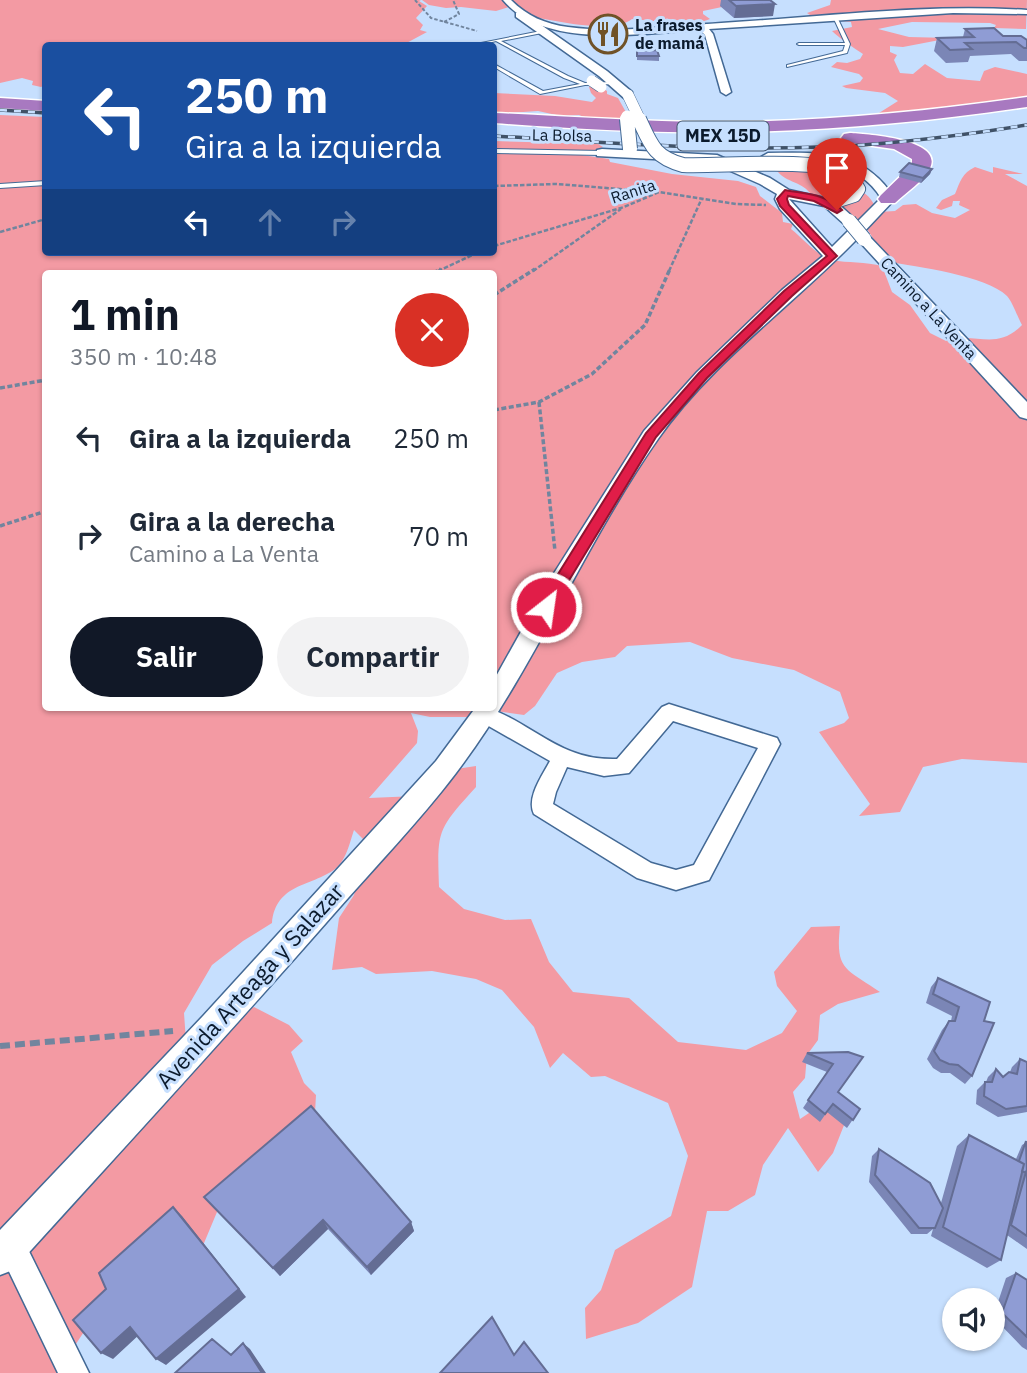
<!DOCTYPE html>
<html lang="es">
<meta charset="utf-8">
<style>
body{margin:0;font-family:"IBM Plex Sans",sans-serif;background:#f2f2f3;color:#1f2937;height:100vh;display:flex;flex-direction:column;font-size:26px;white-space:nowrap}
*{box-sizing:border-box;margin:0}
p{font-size:23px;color:#747a83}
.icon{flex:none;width:38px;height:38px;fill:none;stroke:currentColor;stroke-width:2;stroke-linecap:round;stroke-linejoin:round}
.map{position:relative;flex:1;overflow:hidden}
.sheet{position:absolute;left:42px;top:270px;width:455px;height:441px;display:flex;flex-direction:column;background:#fff;border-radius:7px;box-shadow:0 2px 5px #0004}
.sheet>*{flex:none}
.banner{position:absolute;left:42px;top:42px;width:455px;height:214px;border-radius:7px;box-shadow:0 2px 5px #0004;background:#1a4fa0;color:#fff;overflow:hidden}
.controls{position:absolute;left:942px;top:1288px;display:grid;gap:14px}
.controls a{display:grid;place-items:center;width:63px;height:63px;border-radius:50%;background:#fff;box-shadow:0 2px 5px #0004;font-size:35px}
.pin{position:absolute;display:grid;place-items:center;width:60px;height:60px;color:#fff;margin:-72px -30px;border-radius:50% 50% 50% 0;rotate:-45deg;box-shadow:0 0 7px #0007}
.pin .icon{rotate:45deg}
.me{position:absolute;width:77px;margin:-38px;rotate:30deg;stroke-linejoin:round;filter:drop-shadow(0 0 5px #0008)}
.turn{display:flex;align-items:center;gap:24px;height:147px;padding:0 28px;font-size:32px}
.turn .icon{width:91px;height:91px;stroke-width:2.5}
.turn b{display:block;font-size:49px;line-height:60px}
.lanes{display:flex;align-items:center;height:66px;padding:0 28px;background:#0003;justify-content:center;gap:35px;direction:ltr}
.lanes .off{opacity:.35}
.round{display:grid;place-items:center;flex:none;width:74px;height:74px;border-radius:37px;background:#f2f2f3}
.headline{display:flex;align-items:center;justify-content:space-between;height:119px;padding:0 28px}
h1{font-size:42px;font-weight:700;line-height:52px;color:#111827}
.primary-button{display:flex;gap:14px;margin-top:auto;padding:14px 28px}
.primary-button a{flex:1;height:80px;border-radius:42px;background:#111827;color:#fff;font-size:28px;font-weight:700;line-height:80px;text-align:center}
.primary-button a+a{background:#f2f2f3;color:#1f2937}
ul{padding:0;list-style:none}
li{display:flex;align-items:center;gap:21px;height:98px;padding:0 28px}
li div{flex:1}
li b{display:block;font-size:26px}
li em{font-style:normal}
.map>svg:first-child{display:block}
.green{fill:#f39aa3}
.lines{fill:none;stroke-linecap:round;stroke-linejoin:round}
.service-casing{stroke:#436995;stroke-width:2}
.minor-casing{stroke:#436995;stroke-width:3}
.tertiary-casing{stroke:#436995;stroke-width:3}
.motorway-casing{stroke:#fff;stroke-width:3}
.path-far3{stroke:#71859e;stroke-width:2;stroke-dasharray:3.5 2;stroke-linecap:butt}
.path-far2{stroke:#71859e;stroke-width:2.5;stroke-dasharray:4.5 2;stroke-linecap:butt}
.path-far1{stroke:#71859e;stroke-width:3.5;stroke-dasharray:5 2.5;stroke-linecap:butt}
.path{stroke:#71859e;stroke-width:6;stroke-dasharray:10 5;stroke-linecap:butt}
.service{fill:#fff;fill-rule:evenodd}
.minor{fill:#fff;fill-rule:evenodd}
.tertiary{fill:#fff;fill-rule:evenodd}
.motorway{fill:#a879c0;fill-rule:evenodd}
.rail-casing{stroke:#405268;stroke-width:3.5}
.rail{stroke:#c6dffe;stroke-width:2.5;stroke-dasharray:7;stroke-linecap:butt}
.tertiary-bridge-far1-casing{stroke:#436995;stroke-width:12;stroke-linecap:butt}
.tertiary-bridge-casing{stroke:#436995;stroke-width:16;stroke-linecap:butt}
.tertiary-bridge-far1{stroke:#fff;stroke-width:11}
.tertiary-bridge{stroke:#fff;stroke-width:14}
.wall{fill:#7b86b6}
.shaded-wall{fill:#646d94}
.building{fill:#8f9cd4;stroke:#646d94;stroke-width:2}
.route{fill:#e11d48;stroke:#92132f;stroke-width:2}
.labels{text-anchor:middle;stroke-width:6;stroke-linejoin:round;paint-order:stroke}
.far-poi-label{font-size:16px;font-weight:bold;fill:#0b1a2c;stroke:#c6dffe;text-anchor:start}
.far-street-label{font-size:16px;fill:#0b1a2c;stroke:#c6dffe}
.shield{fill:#c6dffe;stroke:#43556b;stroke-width:2}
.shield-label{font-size:18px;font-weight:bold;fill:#0b1a2c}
.near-street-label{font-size:23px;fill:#0b1a2c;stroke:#c6dffe}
</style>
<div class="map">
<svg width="1027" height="1373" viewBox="0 0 1027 1373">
<rect width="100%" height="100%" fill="#c6dffe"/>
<path class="green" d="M0,0H421L419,1L427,6L416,18L423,25L420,30L427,32L401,46H46L45,85L41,87L32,85L33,81L22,78L0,83Z
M422,0H729L722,7L703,11V14L710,19C702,22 689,25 680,24C676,23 671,19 665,18L669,20L664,22L632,19C612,36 543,18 517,14L509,7L496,11L461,7L446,8L429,5Z
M831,0H1027L1026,29L994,28L996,25L990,23L912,22L878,29L909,37L950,38L903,47L890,46V52L897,55L894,60L900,73L913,74L925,64L947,78L980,81L984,71L995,67L1027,74V99L974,108L950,106L935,115L894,118L879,113L898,101L885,93L846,88L842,86L860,82L863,78L859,74L831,67L837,62L847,63L860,59L863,54C855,49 839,38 832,31L852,27L851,22L805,17L810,15L807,13L830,5Z
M596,84L607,91V94L618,98L627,114L617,120L589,119L579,115L561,116L538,111L494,114V93L555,96L592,102L596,98L591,93L589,87Z
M0,115L45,117L46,252H494V141L598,144L603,147L582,155L609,159L610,162L672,174L738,181L756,187L760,196L782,213L783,222L793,224L791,229C805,240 820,260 838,261C854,263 872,262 889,268L884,271L892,292L910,305L930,333L946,341C975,331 996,352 1022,325C1017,316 1013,303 1007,296C987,276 916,266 888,262L862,221L838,214L818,196H805L810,193C801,181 783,182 776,169L818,168C828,189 846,184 864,193C871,197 874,205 879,212L895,211L903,205L916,204L932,213L955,218L970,210L959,205L960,201H953L952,206L941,210L936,208L942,200L955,194C960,182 962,173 975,167L993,173V167L1023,174H1005L1027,186V763L962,759L923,767L900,812L859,816L870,804L819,732L844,723L849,718L840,692L794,670L732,658L690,642L627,646L615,657L582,662L557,673L535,706L524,715L496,711L494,707V273H46V707H475L474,717H430L411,713L418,731L417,743L369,798L416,796L430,773L476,766V787C437,830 437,830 439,887L464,909L505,920L531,919L549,962L573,992L629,998L678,1042L746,1050L782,1033L797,1011L777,986L774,972L811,927L840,926C835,971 846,968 880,992L838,1004L820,1015L818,1040L807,1055L805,1078L793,1092L800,1119L830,1099L850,1110L833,1153L818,1172L788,1128L763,1165L755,1195L728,1211H707L692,1287L638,1323L586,1339L585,1308L601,1290L615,1250L671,1216L688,1156L668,1103L605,1076L591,1077L563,1053L550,1068L534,1027L502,990L476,979L432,971L376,974L362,967L332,970L339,918L354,895L363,862L364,840L354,830C350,842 346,861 335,869C311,887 276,883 272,923L243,941L212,965L184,1013L186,1041L254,1007L289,1025L303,1041L291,1052L304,1083L316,1095L313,1147L236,1195L217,1212L194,1267L106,1288L89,1324L57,1373H0Z"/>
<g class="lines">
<defs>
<path id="service" d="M836,18L838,19L850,44L847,53L787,67V65L843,51L845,45H799L797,44L799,43H845L834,19Z
M541,31L542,33L501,41L568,76L585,83L613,82L615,84L585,85L540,94L494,67V64L543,91L580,84L564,78L496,41L477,46H466Z
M494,149L602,151L605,153L602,155L494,153Z
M46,181V185L0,188V184Z"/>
<path id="minor" d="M503,0H511C527,16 545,24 568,27C613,33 661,27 707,24C812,18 921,3 1027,10V14L953,13L709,29L713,34L731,92L726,95L721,92L705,35L700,30C642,33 545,50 503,0Z
M669,704L777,738L780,744L709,880L676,890L637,878L534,814C526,798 542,776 550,761L478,720L475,715L478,710L485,707C534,723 559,761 617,759L662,707ZM673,721L758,748L694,865L676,870L651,863L553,804L556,792L567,767L604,776L629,773Z
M11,1231L21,1235L89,1373H58L0,1253L1,1235Z"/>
<path id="tertiary" d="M516,13H524L607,71L632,92V98H624L599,76L516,17Z
M602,149L717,155L770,178L789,190L834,200L854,218L856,221L854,224H844L824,206L789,199L832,247L881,198C856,158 810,160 768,161L761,157L768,153C820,152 865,150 895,199L861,235L869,236L1027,402V419L1020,417L857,239C793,305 710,364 658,439C583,546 535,669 456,773C419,822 374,868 333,915C228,1035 120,1152 13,1270L0,1275V1230L203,1016L436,761L476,707H494V680L551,578L644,431L697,372L782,290L823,256L780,209L775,199L777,194L760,184L710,162L597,156V150Z"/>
<path id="motorway" d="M1027,97V107C933,121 839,130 745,132C661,134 577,129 494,123V113C567,116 640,122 713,122C818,122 923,112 1027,97Z
M0,98L46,101V111L0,108Z
M850,133C866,134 944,139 930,168C924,181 905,193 895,203H881L878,199L881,195L912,165V159L894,149L844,142L841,138L844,134Z"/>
</defs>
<use href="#service" class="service-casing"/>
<use href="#minor" class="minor-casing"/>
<use href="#tertiary" class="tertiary-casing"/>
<use href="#motorway" class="motorway-casing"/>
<path class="path-far3" d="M415,0L431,18L477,31
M444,22L459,14L453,0"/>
<path class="path-far2" d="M494,186L556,184L658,192
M0,232L46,219
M494,246L624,207L659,192L736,204L766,205
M438,271L479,252
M533,271L621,209
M669,271L702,198"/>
<path class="path-far1" d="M433,273L441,269
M494,295L535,269
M0,388L46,380
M539,402L555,551
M494,410L539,402L592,374L645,325L670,269
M0,526L46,511"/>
<path class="path" d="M0,1046L173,1031"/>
<use href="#service" class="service"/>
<use href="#minor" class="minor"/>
<use href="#tertiary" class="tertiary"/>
<use href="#motorway" class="motorway"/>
<defs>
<path id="rail" d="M0,110L46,113
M494,136C603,142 711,151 820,147C889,145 958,136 1027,125"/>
</defs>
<use href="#rail" class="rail-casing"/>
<use href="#rail" class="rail"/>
<defs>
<path id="tertiary-bridge-far1" d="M592,81L601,87
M628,95L640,120
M627,116V120"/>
<path id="tertiary-bridge" d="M627,119L630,149
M639,119C651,145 654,157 683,165C718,167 824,156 849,175C852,178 855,185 858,189L854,195L829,203
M849,221L864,239"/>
</defs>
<use href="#tertiary-bridge-far1" class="tertiary-bridge-far1-casing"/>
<use href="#tertiary-bridge" class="tertiary-bridge-casing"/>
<use href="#tertiary-bridge-far1" class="tertiary-bridge-far1"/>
<use href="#tertiary-bridge" class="tertiary-bridge"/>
</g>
<path class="wall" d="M721,0H770L773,16L734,18L720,6Z
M965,29L1027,40V61H1019L1011,54L970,56L968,62L946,63L934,51L937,38L963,37Z
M637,51L659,56V61L637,60Z
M932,169L930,174L921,183L899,177L900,172Z
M938,978L984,1021L972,1076L965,1084L950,1073H941L933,1068L927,1059L942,1030L949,1021H951L952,1016L926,1003L931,987Z
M848,1052L838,1092L860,1109L847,1128L827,1112L820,1122L803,1108L827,1072L802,1062L807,1053Z
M1020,1059L1027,1062V1112L998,1117L976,1104L977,1090L985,1082H986L988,1077L996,1069L1003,1077L1010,1072L1012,1067Z
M969,1135L1016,1159L1022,1145L1027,1142V1249L1007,1235L1001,1260L987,1268L931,1236L933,1229L927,1234H911L869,1182L872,1156L879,1149L941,1203L957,1146Z
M204,1197L411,1222L414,1231L371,1275L328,1229L280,1276Z
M1016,1273L1027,1280V1350L1022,1347L993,1317L1006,1278Z"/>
<path class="shaded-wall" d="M775,4L773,16L734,18L736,6Z
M932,169L930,174L921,183L923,178Z
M173,1207L182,1216L246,1297L166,1365L156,1359Z
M323,1220L328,1229L280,1276L273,1268Z
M411,1222L414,1231L371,1275L367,1267Z
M130,1327L141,1333L113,1359L101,1353Z
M243,1343L250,1349L266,1373H262Z"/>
<path class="building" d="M729,0H770L775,4L736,6Z
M994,28L1003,36H1021L1027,40V48H1024L1016,42L965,43L972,49L950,50L937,38L974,37L965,29Z
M657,50L659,56H637V51Z
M909,163L932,169L923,178L900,172Z
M938,978L990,1002L984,1021L994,1023L972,1076L958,1065L949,1064L940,1060L934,1051L949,1021H955L959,1007L933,994Z
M848,1052L863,1057L838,1092L860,1109L853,1120L833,1104L825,1114L808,1100L833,1064L807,1053Z
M1020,1059L1027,1062V1106L1006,1109L984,1096L985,1082H992L996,1069L1003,1077L1009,1072L1017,1074Z
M311,1106L411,1222L367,1267L323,1220L273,1268L204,1197Z
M969,1135L1024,1164L1001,1260L943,1227Z
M1026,1141L1027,1173H1026L1022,1171L1024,1164L1019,1161Z
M879,1149L930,1183L943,1208L935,1228H919L875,1175Z
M1026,1172L1027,1173V1236L1011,1225Z
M173,1207L239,1289L156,1359L130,1327L101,1353L73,1320L106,1289L99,1273Z
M1016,1273L1027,1280V1337L1002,1313Z
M492,1317L514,1355L524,1342L548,1373H440Z
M212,1339L231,1355L243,1343L262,1373H175Z"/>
<path class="route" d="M785,190C805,194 827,194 842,210L837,213L814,201L788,196L787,199L789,205L837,256L792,296L707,378L656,437L551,610H540L538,607L540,603L646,433L699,373L784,291L827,256L780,206L777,199Z"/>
<defs>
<symbol id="restaurant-ring" viewBox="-11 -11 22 22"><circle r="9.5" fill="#c6dffe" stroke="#705227" stroke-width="1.5"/><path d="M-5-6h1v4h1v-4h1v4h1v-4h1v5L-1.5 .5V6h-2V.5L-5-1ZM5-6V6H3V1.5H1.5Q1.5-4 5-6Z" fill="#705227"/></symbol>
</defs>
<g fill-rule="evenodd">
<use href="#restaurant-ring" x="586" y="12" width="44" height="44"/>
</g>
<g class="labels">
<g class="far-poi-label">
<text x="635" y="31">La frases<tspan x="635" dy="18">de mamá</tspan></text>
</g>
<g class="far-street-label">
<text transform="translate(562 135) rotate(1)" y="6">La Bolsa</text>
<text transform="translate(633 191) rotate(-18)" y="6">Ranita</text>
<text transform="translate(929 308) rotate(47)" y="6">Camino a La Venta</text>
</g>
<rect class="shield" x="677.5" y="121.5" width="91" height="29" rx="5"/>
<g class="shield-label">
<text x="723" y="142">MEX 15D</text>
</g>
<g class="near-street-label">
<text transform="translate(250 986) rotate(-48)" y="8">Avenida Arteaga y Salazar</text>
</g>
</g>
</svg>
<div class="controls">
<a><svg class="icon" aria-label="sound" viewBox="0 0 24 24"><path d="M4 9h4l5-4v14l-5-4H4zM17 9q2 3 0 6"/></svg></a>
</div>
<div class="pin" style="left:837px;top:210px;background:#d93025"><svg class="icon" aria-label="arrive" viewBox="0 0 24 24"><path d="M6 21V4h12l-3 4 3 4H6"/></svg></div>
<svg class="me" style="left:546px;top:607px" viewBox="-20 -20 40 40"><circle r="17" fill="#e11d48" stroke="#fff" stroke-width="3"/><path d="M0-11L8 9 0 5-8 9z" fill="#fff"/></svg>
<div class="banner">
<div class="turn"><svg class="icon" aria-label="left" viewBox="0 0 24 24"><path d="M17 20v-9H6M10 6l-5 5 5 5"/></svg><div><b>250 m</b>Gira a la izquierda</div></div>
<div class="lanes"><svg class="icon" aria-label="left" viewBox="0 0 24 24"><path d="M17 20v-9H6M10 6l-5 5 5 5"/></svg><svg class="icon off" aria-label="ahead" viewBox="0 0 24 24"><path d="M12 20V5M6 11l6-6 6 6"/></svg><svg class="icon off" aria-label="right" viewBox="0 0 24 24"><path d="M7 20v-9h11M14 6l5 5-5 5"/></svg></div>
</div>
<section class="sheet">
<div class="headline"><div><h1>1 min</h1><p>350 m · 10:48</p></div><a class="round" style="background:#d93025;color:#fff"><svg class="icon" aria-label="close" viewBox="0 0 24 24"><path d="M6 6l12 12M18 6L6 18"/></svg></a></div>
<ul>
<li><svg class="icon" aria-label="left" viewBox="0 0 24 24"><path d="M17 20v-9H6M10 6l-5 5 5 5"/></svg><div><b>Gira a la izquierda</b></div><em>250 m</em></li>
<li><svg class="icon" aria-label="right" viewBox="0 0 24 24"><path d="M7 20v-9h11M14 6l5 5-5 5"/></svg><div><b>Gira a la derecha</b><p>Camino a La Venta</p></div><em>70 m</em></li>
</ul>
<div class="primary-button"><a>Salir</a><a>Compartir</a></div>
</section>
</div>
